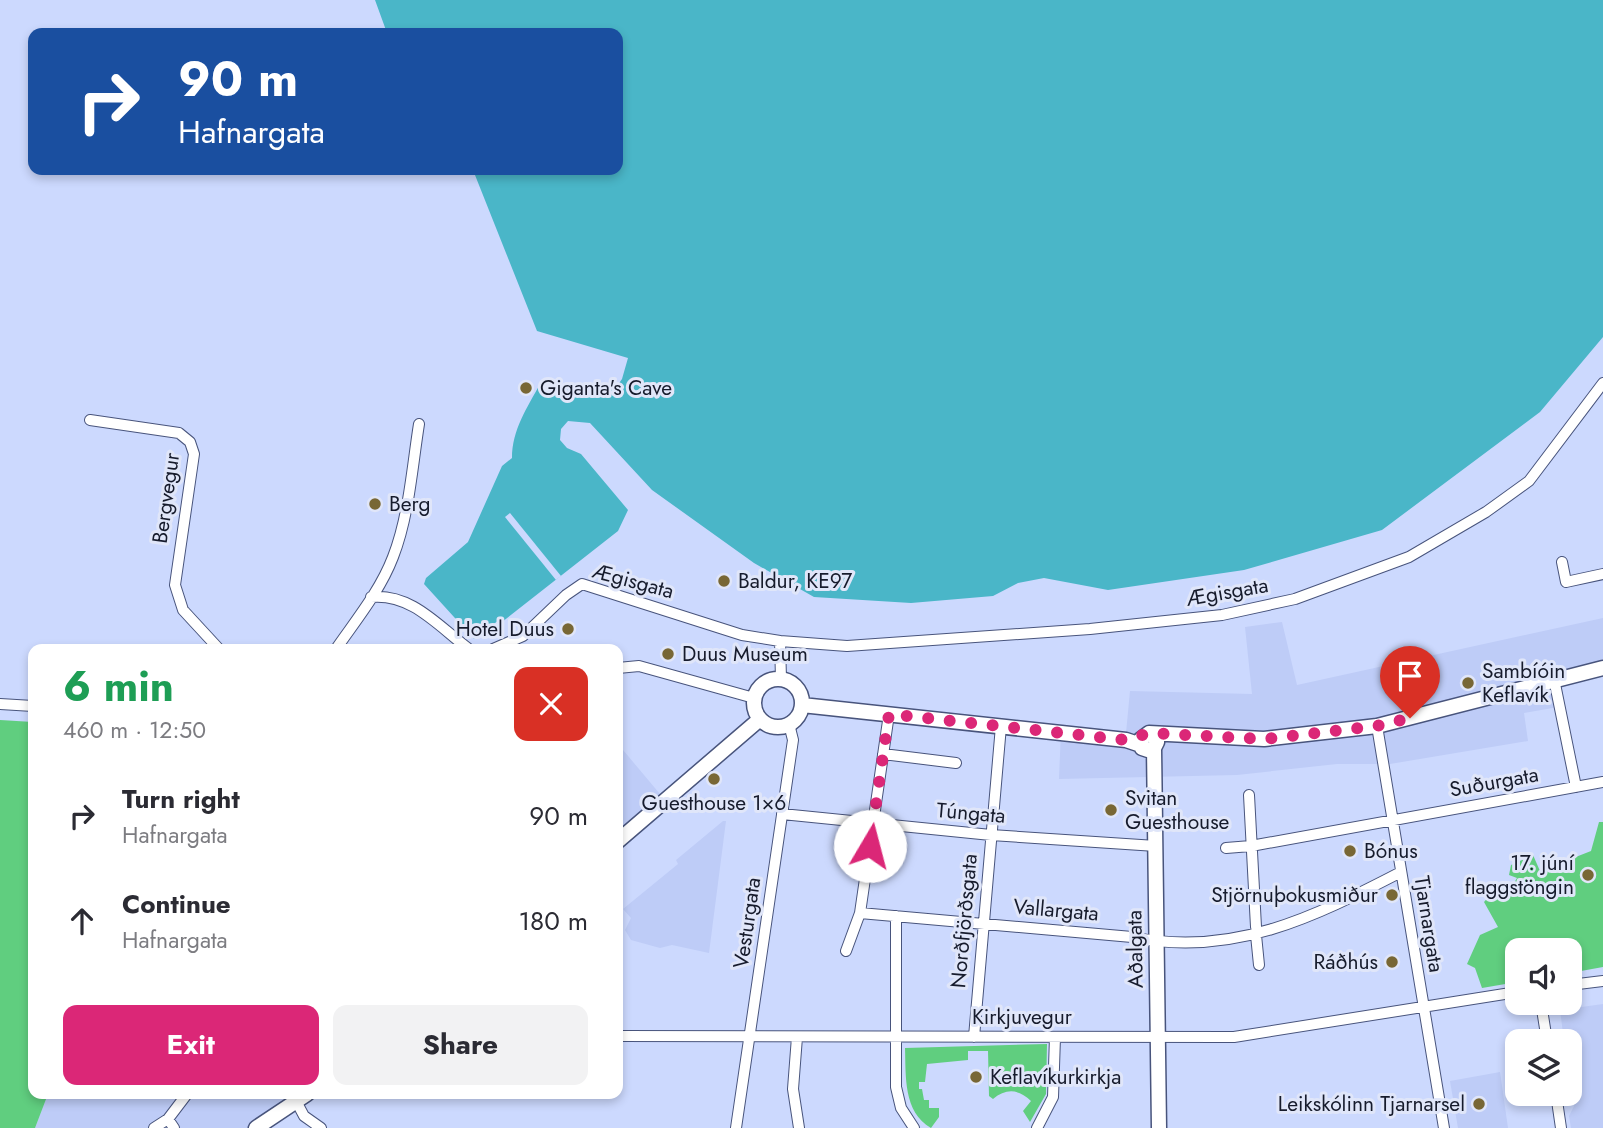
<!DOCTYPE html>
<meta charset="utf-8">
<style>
body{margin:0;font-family:Jost,sans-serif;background:#f2f2f3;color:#2b2b33;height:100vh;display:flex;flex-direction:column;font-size:26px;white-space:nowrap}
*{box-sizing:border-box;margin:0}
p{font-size:23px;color:#7c7c81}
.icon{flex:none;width:38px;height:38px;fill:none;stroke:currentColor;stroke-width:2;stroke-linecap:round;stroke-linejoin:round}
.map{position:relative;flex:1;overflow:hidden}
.drawer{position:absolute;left:28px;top:644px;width:595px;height:455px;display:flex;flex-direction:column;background:#fff;border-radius:14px;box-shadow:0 4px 10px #0003}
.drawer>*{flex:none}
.top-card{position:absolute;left:28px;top:28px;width:595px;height:147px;border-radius:14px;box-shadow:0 4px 10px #0003;background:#1a4fa0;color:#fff;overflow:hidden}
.buttons{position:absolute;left:1505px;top:938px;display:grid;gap:14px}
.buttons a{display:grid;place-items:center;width:77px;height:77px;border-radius:14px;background:#fff;box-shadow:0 4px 10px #0003;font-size:35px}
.pin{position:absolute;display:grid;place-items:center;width:60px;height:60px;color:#fff;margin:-72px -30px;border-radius:50% 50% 50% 0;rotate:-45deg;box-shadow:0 0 7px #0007}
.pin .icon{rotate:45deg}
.me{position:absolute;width:77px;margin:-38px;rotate:8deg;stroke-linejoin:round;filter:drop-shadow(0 0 5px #0008)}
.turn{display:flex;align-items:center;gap:24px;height:147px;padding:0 35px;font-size:32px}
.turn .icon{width:91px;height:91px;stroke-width:2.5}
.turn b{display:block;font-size:49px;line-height:60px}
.round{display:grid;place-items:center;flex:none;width:74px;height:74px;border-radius:14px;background:#f2f2f3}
.overview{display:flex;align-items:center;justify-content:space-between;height:119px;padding:0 35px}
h1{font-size:42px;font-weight:700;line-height:52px;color:#1e9e55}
.primary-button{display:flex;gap:14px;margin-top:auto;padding:14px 35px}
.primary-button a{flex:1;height:80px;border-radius:14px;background:#db2777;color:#fff;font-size:28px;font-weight:700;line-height:80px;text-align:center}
.primary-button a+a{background:#f2f2f3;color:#2b2b33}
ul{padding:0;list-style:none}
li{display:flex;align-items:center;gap:21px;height:105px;padding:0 35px}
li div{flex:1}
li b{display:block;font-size:26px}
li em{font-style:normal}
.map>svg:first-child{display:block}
.built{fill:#beccf7}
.green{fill:#60ce7f}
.water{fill:#4ab6c8}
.pier{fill:#ccd9fe}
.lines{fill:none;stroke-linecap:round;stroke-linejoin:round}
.street-casing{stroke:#48547c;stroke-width:12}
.secondary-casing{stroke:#48547c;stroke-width:17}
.street{stroke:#fff;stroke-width:10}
.secondary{stroke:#fff;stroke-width:14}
.route{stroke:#db2777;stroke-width:12;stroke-dasharray:0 21.6}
.poi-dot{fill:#786735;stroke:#e0e6f9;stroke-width:2.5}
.labels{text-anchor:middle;stroke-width:6;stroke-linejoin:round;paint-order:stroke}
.poi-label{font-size:21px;fill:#161b2c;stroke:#e0e6f9;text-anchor:start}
.street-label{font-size:21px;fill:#161b2c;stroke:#e0e6f9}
</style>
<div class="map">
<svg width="1603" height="1128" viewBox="0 0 1603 1128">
<rect width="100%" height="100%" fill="#ccd9fe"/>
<path class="built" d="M1603,618V670L1559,681L1564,706L1524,713L1528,741L1390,764H1337L1237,775L1059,779L1061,730L1126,733L1130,691L1252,694L1245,627L1282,622L1297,685Z
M618,744L665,800L618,841Z
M723,821H726L709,953L672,945L660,948L631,940L625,930L631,918L623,909L678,864L676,860Z
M1603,1004V1128H1571L1569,1116L1574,1106L1570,1041H1564L1560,1010Z
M1500,1072L1508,1128H1458L1450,1081Z
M48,1094H307L256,1128H35Z"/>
<path class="green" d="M0,720L33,722V1094H48L35,1128H0Z
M1599,822H1603V967L1570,973V950H1517V982L1482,988L1475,968L1467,964L1480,935L1498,927L1484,902L1498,886L1514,883L1517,878L1509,875L1511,865L1533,855L1540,871L1591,851Z
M1047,1044L1046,1094L1030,1122L1023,1111L1031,1101C1019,1089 1006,1088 993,1099L989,1096L988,1051H968V1060L927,1064L925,1082H919V1089H922L924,1100H929V1108H939V1117L931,1128C903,1112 906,1076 905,1048Z"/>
<path class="water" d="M375,0H1603V337L1540,412L1382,530L1244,570L1108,590L1044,578L1018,583L993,596L911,603L814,597L754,563L652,490L590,423L568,421L561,429L560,440L567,448L581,454L628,510L618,531L502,622L499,620L474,639L424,584L426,578L468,542L502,466L512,458C512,430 527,408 540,384L615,389L622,379L628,358L537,331L473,170H618V33H387Z"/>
<path class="pier" d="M510,513L561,576L556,580L505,517Z"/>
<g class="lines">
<defs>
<path id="street" d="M90,420L179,433L190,442L194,454L175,585L183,610L219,649
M1562,562L1566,582L1603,574
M371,597C412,593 439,627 469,649
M336,649C356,620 380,591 393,557C409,516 412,468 419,424
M493,649L523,636L566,595L582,584L742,635L780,641
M618,668L639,666L754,698
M781,679L780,641L847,646L1090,629L1222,615L1295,599L1409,557L1486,512L1529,481L1603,383
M1554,679L1576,787
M0,704L33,706
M1377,726L1444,1128
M883,754L956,763
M1249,795L1256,927
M782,814L991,835L1156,846
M1226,848L1251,846L1603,782
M860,913L1132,937C1232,958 1314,917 1401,872
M896,916V1087L901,1108L914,1128
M1256,935L1259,965
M846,951L860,913L889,714
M1570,985L1603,981
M1541,1003L1547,1041
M618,1036L1234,1037L1517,992
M797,1037L793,1089L799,1128
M974,1037L1001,726
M1556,1094L1561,1128
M296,1101L304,1116L321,1128
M168,1119L174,1128
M154,1128L168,1119L187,1094
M736,1128L793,740L789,724
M1037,1128L1053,1097L1055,1037"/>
<path id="secondary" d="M754 703a24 24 0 1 1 48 0a24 24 0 1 1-48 0Z
M802,705L1126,740L1141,745
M1154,736L1157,742L1154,748L1148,750L1142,748L1141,739L1149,733L1264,739L1377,726L1603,668
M1154,748L1159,1128
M618,841L760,719
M256,1128L307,1094"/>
</defs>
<use href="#street" class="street-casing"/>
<use href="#secondary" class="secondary-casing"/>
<use href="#street" class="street"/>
<use href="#secondary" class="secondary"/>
</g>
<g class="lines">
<path class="route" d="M870,846L889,714L1126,740L1149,733L1264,739L1377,726L1410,718"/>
</g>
<g class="poi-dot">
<circle cx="526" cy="388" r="7"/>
<circle cx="375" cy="504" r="7"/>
<circle cx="724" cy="581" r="7"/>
<circle cx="568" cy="629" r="7"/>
<circle cx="668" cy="654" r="7"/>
<circle cx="1468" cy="683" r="7"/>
<circle cx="714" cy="779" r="7"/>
<circle cx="1111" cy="810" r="7"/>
<circle cx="1350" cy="851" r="7"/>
<circle cx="1588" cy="875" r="7"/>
<circle cx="1392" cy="895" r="7"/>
<circle cx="1392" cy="962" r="7"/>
<circle cx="976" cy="1077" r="7"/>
<circle cx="1479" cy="1104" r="7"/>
</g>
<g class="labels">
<g class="poi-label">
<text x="540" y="395">Giganta's Cave</text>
<text x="389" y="511">Berg</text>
<text x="738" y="588">Baldur, KE97</text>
<text x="554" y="636" text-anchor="end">Hotel Duus</text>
<text x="682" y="661">Duus Museum</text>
<text x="1482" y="678">Sambíóin<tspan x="1482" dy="24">Keflavík</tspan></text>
<text x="1125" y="805">Svitan<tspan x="1125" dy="24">Guesthouse</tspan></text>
<text x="714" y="810" text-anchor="middle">Guesthouse 1×6</text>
<text x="1364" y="858">Bónus</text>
<text x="1574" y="870" text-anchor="end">17. júní<tspan x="1574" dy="24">flaggstöngin</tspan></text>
<text x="1378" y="902" text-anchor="end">Stjörnuþokusmiður</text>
<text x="1378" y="969" text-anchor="end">Ráðhús</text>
<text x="990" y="1084">Keflavíkurkirkja</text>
<text x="1465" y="1111" text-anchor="end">Leikskólinn Tjarnarsel</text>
</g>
<g class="street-label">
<text transform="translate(166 498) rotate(-82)" y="7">Bergvegur</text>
<text transform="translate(633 581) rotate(15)" y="7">Ægisgata</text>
<text transform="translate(1227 592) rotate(-10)" y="7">Ægisgata</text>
<text transform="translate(1494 782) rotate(-10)" y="7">Suðurgata</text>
<text transform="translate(971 813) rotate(5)" y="7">Túngata</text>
<text transform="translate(1056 910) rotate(5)" y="7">Vallargata</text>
<text transform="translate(964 921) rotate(-85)" y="7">Norðfjörðsgata</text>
<text transform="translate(747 923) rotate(-82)" y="7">Vesturgata</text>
<text transform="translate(1429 924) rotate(81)" y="7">Tjarnargata</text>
<text transform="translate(1135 949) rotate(-91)" y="7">Aðalgata</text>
<text x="1022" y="1024">Kirkjuvegur</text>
</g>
</g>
</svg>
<div class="buttons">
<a><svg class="icon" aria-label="sound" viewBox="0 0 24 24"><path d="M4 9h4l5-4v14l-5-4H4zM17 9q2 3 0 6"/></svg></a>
<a><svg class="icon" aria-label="layers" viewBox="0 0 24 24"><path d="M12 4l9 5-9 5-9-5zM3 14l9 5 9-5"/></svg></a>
</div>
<div class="pin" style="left:1410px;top:718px;background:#d93025"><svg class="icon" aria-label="arrive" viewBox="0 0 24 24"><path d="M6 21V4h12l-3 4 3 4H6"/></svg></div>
<svg class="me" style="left:870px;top:846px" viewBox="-20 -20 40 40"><circle r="19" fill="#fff"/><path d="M0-13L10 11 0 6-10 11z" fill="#db2777"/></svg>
<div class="top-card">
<div class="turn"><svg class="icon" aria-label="right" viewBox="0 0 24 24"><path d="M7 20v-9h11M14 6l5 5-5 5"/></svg><div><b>90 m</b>Hafnargata</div></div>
</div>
<section class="drawer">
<div class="overview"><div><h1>6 min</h1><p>460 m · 12:50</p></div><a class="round" style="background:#d93025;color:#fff"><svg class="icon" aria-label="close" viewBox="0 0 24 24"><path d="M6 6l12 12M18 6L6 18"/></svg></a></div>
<ul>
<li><svg class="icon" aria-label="right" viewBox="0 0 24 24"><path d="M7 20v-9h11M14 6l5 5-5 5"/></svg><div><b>Turn right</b><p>Hafnargata</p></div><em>90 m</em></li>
<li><svg class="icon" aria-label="ahead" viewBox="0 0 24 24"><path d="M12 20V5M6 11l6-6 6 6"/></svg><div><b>Continue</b><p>Hafnargata</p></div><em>180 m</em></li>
</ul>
<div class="primary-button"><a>Exit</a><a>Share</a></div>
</section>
</div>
